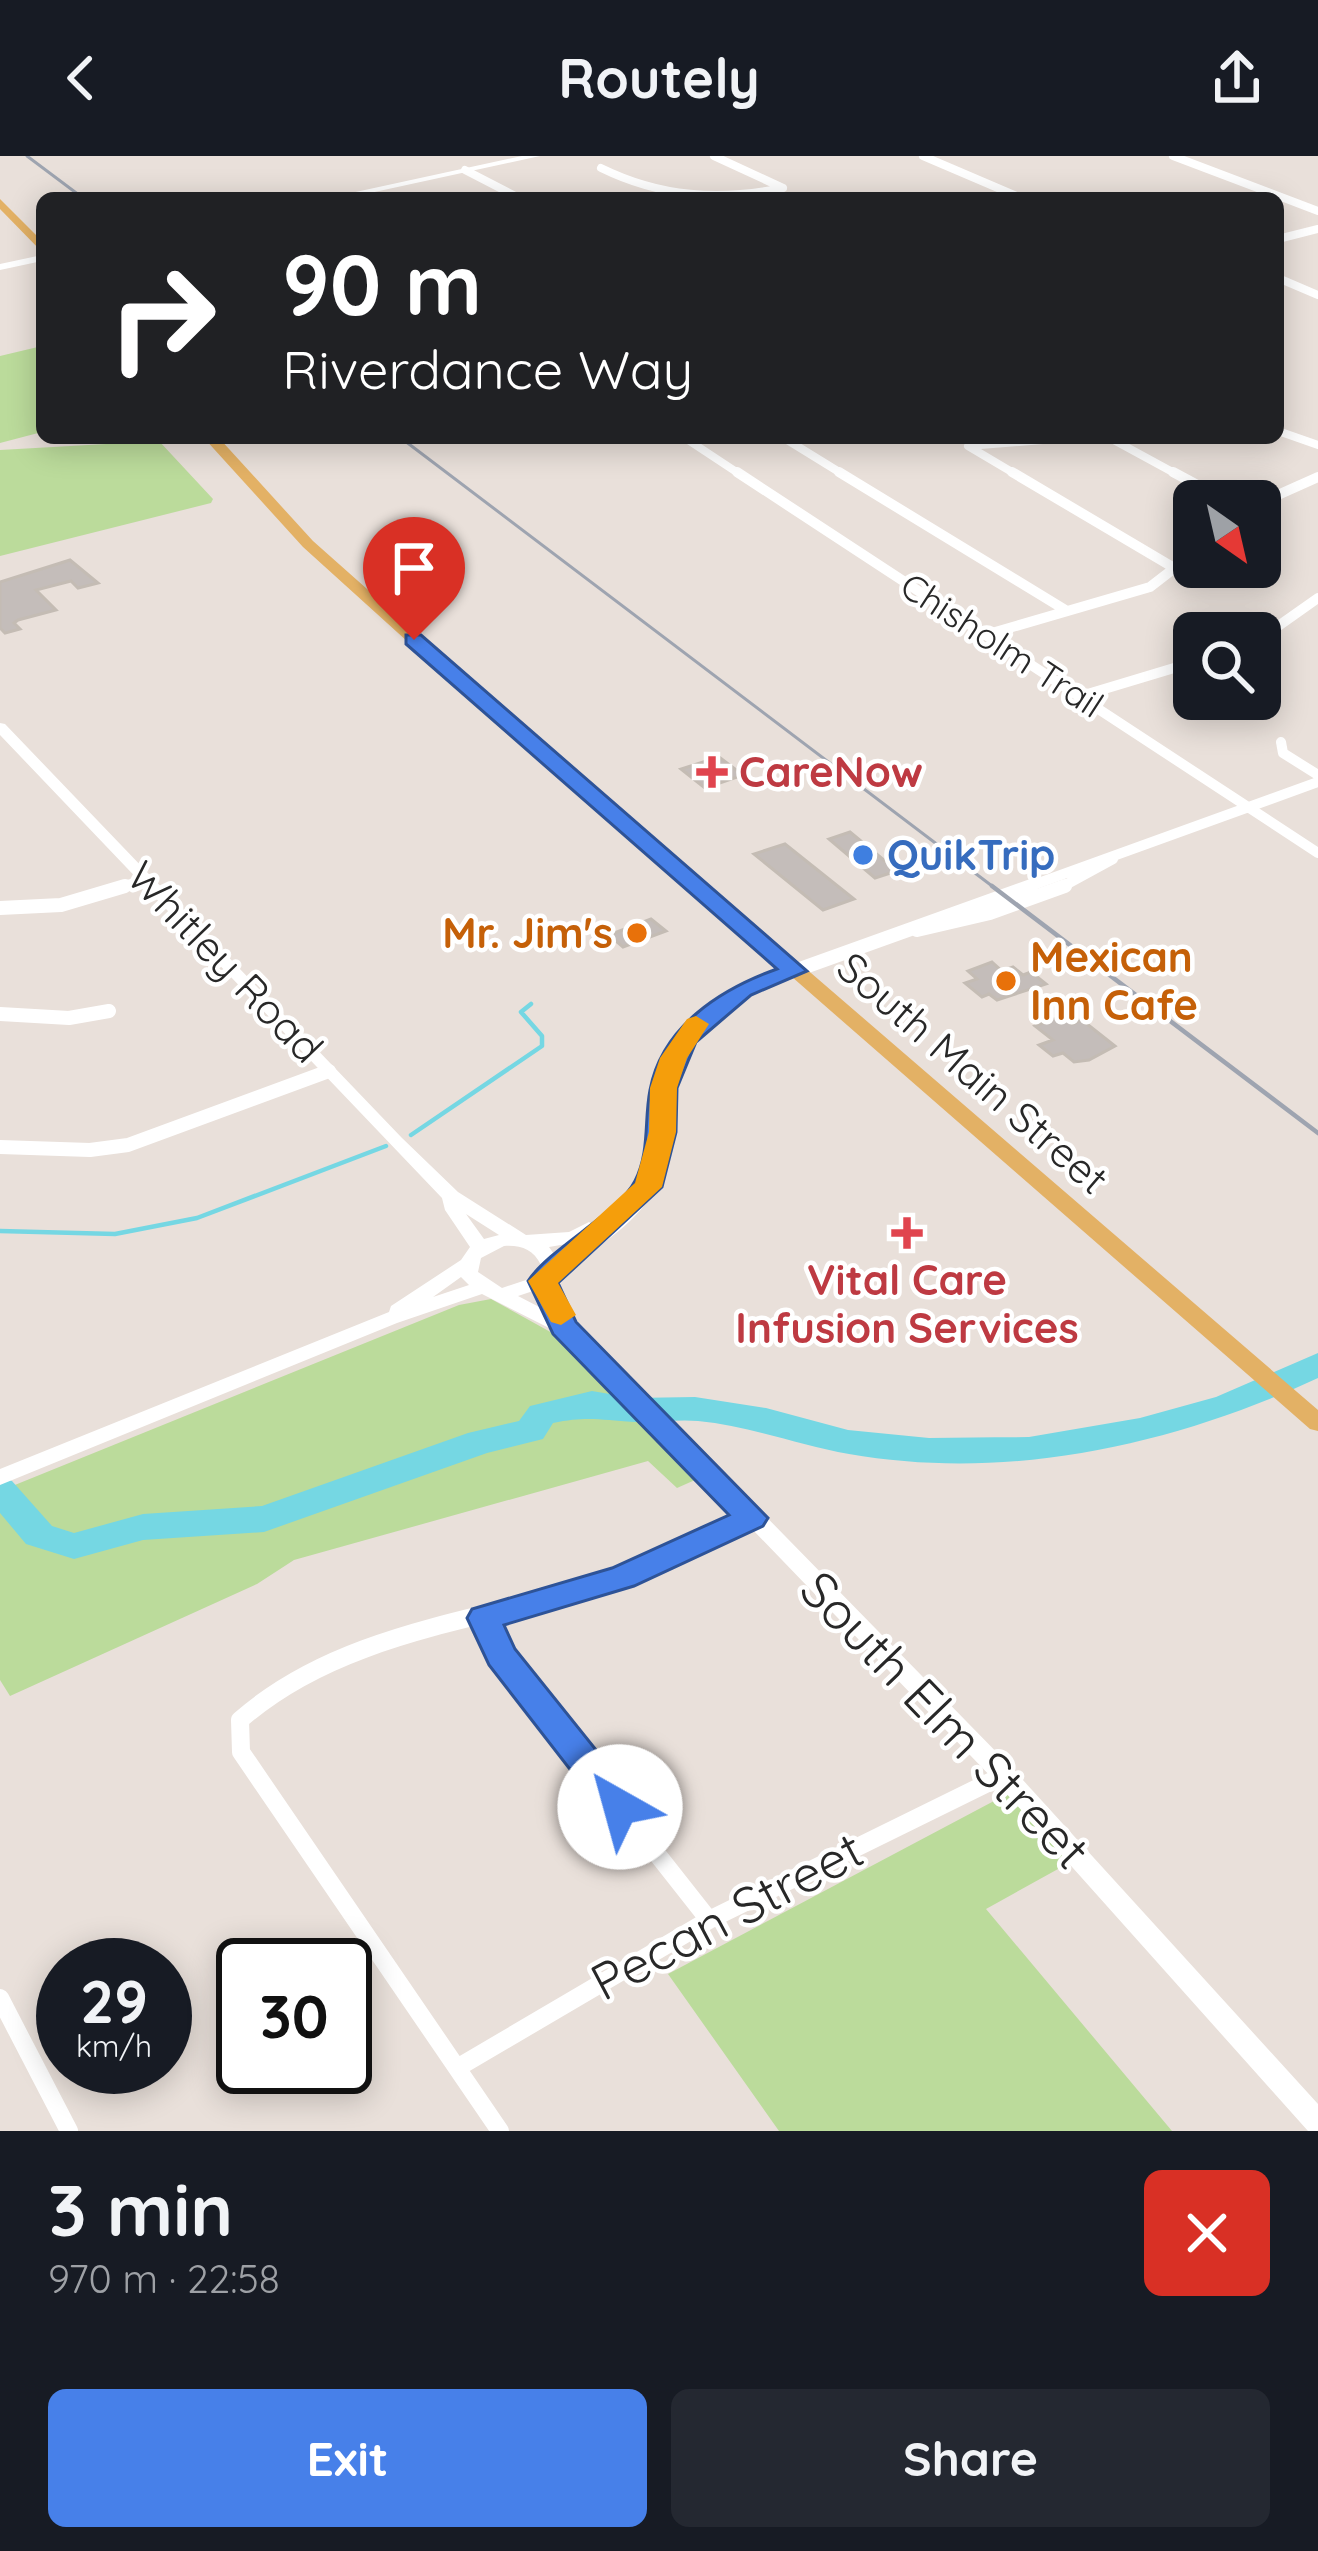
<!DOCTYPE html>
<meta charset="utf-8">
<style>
body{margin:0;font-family:Quicksand,sans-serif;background:#242831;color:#f1f3f6;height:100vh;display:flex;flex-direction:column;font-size:45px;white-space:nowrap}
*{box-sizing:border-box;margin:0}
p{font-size:39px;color:#9ea1a6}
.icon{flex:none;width:66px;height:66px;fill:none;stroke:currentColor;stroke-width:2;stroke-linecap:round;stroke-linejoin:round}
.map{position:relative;height:1975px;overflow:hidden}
.drawer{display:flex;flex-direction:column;background:#171b24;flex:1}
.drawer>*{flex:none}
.hud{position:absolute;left:36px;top:36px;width:1248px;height:252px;border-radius:18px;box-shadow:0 6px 30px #0003;background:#202124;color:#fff;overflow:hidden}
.needle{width:78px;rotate:146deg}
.tools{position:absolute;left:1173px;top:324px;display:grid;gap:24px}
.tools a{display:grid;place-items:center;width:108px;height:108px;border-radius:18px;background:#171b24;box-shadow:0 6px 30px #0003;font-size:60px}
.speed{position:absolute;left:36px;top:1782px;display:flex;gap:24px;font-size:60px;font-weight:700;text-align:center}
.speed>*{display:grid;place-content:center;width:156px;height:156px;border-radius:50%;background:#171b24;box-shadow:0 6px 30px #0003;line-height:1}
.speed small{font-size:30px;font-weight:400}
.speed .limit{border:6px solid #111;border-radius:18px;background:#fff;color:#111}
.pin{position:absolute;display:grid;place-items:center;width:102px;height:102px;color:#fff;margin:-123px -51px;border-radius:50% 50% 50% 0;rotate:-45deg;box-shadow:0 0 12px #0007}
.pin .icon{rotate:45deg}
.me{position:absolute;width:132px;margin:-66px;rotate:322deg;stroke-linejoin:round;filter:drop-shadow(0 0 9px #0008)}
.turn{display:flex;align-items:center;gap:42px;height:252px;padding:0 48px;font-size:54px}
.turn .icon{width:156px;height:156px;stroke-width:2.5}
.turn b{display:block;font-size:84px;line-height:102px}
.round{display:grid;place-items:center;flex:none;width:126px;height:126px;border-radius:18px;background:#242831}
.headline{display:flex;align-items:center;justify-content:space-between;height:204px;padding:0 48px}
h1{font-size:72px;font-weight:700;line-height:90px}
.cta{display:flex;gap:24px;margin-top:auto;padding:24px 48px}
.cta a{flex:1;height:138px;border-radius:18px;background:#4780e9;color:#fff;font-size:48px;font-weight:700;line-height:138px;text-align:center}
.cta a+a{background:#242831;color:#f1f3f6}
header{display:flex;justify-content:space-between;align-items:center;height:156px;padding:0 48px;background:#171b24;font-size:54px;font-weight:700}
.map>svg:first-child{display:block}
.green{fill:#bbdb9b}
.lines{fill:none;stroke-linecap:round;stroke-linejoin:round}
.stream{stroke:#75d7e3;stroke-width:4.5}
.river{fill:#75d7e3;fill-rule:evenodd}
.building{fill:#c4bdba;stroke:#c4bcb4;stroke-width:3}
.street-far3{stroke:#fff;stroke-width:8}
.street-far2{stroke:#fff;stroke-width:10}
.street-far1{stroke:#fff;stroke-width:14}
.street{stroke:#fff;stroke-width:18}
.secondary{fill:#fff;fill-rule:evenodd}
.primary{fill:#e3b165;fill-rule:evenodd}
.rail-far1{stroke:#9ea4b0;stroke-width:3}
.rail{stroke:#9ea4b0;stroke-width:4.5}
.route{fill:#4780e9;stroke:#2e5397;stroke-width:3}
.slow{fill:#f59e0b}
.health-dot{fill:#e0444e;stroke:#fff;stroke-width:4.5}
.shop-dot{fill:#3f7fe0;stroke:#fff;stroke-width:4.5}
.food-dot{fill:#e8710a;stroke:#fff;stroke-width:4.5}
.labels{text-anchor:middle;stroke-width:9;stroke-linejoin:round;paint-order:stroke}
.far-street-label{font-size:36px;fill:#282828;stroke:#fff}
.health-label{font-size:42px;font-weight:bold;fill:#be3a42;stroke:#fff;text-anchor:start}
.shop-label{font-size:42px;font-weight:bold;fill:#366cbe;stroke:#fff;text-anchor:start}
.food-label{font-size:42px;font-weight:bold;fill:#c56008;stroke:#fff;text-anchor:end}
.street-label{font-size:42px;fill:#282828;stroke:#fff}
.near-street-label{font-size:51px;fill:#282828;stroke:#fff}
</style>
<header><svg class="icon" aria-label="back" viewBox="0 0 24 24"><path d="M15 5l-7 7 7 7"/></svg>Routely<svg class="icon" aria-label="share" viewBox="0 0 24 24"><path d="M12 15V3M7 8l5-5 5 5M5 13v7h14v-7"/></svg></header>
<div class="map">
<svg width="1318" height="1975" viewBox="0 0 1318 1975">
<rect width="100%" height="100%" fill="#e9e0da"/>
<path class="green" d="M42,190V276L0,287V200Z
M159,285L213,343L211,347L0,400V294Z
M491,1143L583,1194L704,1320L677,1332L648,1305L294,1404L257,1428L10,1540L0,1524V1335L459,1149Z
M1026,1628L1087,1697L986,1753L1172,1975H779L668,1818Z"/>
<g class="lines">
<path class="stream" d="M411,979L542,890V880L521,856L531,848
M0,1075L115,1078L197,1062L386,990"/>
<path class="river" d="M1318,1197V1222C1173,1289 1009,1326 849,1298C798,1289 750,1270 698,1265C677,1263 655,1267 634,1266C601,1264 587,1260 553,1267L543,1283L487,1297L264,1376L143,1384L74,1403L26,1388L0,1357V1321L12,1325L52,1370L74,1377L143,1358L262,1350L468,1277L519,1265L530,1250L592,1235L633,1242L695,1241L766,1252L848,1274L929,1282L1029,1281L1140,1262L1216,1241Z"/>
</g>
<path class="building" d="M70,404L98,427L78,432L71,425L36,434L56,454L18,464L14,467L20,473L5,477L0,472V426Z
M719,601L743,619L705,632L681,613Z
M850,676L897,715L875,722L829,683Z
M785,688L854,743L823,754L754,698Z
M651,763L666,775L623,791L609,779Z
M992,806L1002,815L1013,811L1023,819L1031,816L1046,828L997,844L989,838L982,841L965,827L977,823L968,815Z
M1061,860L1072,868L1082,864L1115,890L1089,904L1074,906L1063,897L1053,900L1039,889L1053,884L1035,870Z"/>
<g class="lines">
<path class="street-far3" d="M714,0L783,32
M923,0L1021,42
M1173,0L1318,55
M601,12C660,41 719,45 783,32
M465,14L519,42
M1278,83L1318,73
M1278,122L1318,139
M1278,275L1318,289
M685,282L741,319
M784,282L844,319
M1110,282L1178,319
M1017,319L968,290L1067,282"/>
<path class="street-far2" d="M737,316L1318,697
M839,316L1067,455
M1012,316L1176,413
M1173,316L1227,345
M1260,347L1318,321
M985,479L1150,431L1194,397
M1260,483L1318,442
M1081,540L1194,506
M1281,586L1283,597L1318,619
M115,733L147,723
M1022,733L1318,626
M1058,733L1113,703"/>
<path class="street-far1" d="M0,752L61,749L125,730
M917,774L990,757L1065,730
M794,815L1031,730
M0,858L69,862L109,855
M0,991L90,994L128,989L329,915"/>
<path class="street" d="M484,1462L501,1500L709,1764
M0,1842L69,1975
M457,1912L709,1764L1004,1619
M500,1975L241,1596L240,1564C346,1471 497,1464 626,1420C670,1405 711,1382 752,1362"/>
<path class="secondary" d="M522,0H540L347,42H328Z
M42,99V105L0,114V108Z
M0,567L5,568L402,982L458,1036L526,1079L569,1076L589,1066L598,1072C613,1060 629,1048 638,1032C650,1009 650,982 651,958C655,900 687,859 738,833C756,823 780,810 800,812L802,815L800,818C732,844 675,874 669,954C667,982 669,1010 654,1035C631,1075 585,1097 552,1125L572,1168L605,1196L1012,1612L1318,1948V1975H1308L996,1626L591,1206L551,1173L482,1138L397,1167L0,1329V1313L389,1156L391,1150L461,1104L470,1091L445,1054L442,1042L0,579ZM466,1058L499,1079L484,1083ZM578,1086L556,1101L549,1091ZM504,1090C521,1089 533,1093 541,1109L535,1121L502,1132L478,1116L481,1102ZM461,1121L469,1129L433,1141ZM536,1134L545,1154L518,1140Z"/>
<path class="primary" d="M0,43L42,85V96L0,53Z
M204,282H219L313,385L420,480L1318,1254V1275L1310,1273L408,486L303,391Z"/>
<path class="rail-far1" d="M27,0L83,42
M401,282L996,733"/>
<path class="rail" d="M992,730L1318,977"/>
</g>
<path class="route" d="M406,479H421L807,815L751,839L696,886L677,932L676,976L662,1031L558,1127L576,1166L768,1362L763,1370L634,1430L504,1469L515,1493L633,1640L638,1651L633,1661L620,1665L607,1661L489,1509L467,1462L472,1453L612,1412L729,1359L553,1178L528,1125C551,1091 619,1057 635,1025C650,996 644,964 650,934C662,870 721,833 777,813L406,488Z"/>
<path class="slow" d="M696,860L709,868L687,902L677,932L676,976L662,1031L558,1127L576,1159L561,1169L551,1166L528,1125L635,1027L649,976L650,932L660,902L687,863Z"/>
<g class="health-dot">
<path d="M706 598h12v12h12v12h-12v12h-12v-12h-12v-12h12z"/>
<path d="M901 1059h12v12h12v12h-12v12h-12v-12h-12v-12h12z"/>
</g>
<circle class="shop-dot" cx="863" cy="699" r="12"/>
<g class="food-dot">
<circle cx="637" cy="777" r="12"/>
<circle cx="1006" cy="825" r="12"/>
</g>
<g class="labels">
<g class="far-street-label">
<text transform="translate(1002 489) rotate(33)" y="13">Chisholm Trail</text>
</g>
<g class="health-label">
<text x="739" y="631">CareNow</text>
<text x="907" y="1139" text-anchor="middle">Vital Care<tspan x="907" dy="48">Infusion Services</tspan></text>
</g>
<g class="shop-label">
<text x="887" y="714">QuikTrip</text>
</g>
<g class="food-label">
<text x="613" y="792">Mr. Jim's</text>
<text x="1030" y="816" text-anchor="start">Mexican<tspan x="1030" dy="48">Inn Cafe</tspan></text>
</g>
<g class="street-label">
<text transform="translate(225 806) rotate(46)" y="15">Whitley Road</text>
<text transform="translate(973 917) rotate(41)" y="15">South Main Street</text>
</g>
<g class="near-street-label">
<text transform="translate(945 1564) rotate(46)" y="18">South Elm Street</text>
<text transform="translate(727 1760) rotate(-28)" y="18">Pecan Street</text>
</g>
</g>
</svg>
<div class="tools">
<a><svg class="needle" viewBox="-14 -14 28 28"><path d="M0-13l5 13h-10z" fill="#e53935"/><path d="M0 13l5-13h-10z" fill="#9ea1a6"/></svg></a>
<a><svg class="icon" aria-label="search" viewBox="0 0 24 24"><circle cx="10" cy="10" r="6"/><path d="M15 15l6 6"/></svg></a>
</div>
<div class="speed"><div>29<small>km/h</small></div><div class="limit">30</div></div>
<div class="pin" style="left:414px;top:484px;background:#d93025"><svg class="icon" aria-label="arrive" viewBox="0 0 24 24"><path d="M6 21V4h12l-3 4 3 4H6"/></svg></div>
<svg class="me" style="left:620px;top:1651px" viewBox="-20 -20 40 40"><circle r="19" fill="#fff"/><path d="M0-13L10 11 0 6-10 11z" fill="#4780e9"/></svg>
<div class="hud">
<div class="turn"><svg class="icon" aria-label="right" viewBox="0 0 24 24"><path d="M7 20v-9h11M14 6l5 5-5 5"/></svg><div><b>90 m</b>Riverdance Way</div></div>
</div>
</div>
<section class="drawer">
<div class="headline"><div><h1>3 min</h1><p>970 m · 22:58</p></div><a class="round" style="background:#d93025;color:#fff"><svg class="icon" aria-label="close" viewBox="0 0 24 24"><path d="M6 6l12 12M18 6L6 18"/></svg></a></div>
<div class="cta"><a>Exit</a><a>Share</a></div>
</section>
